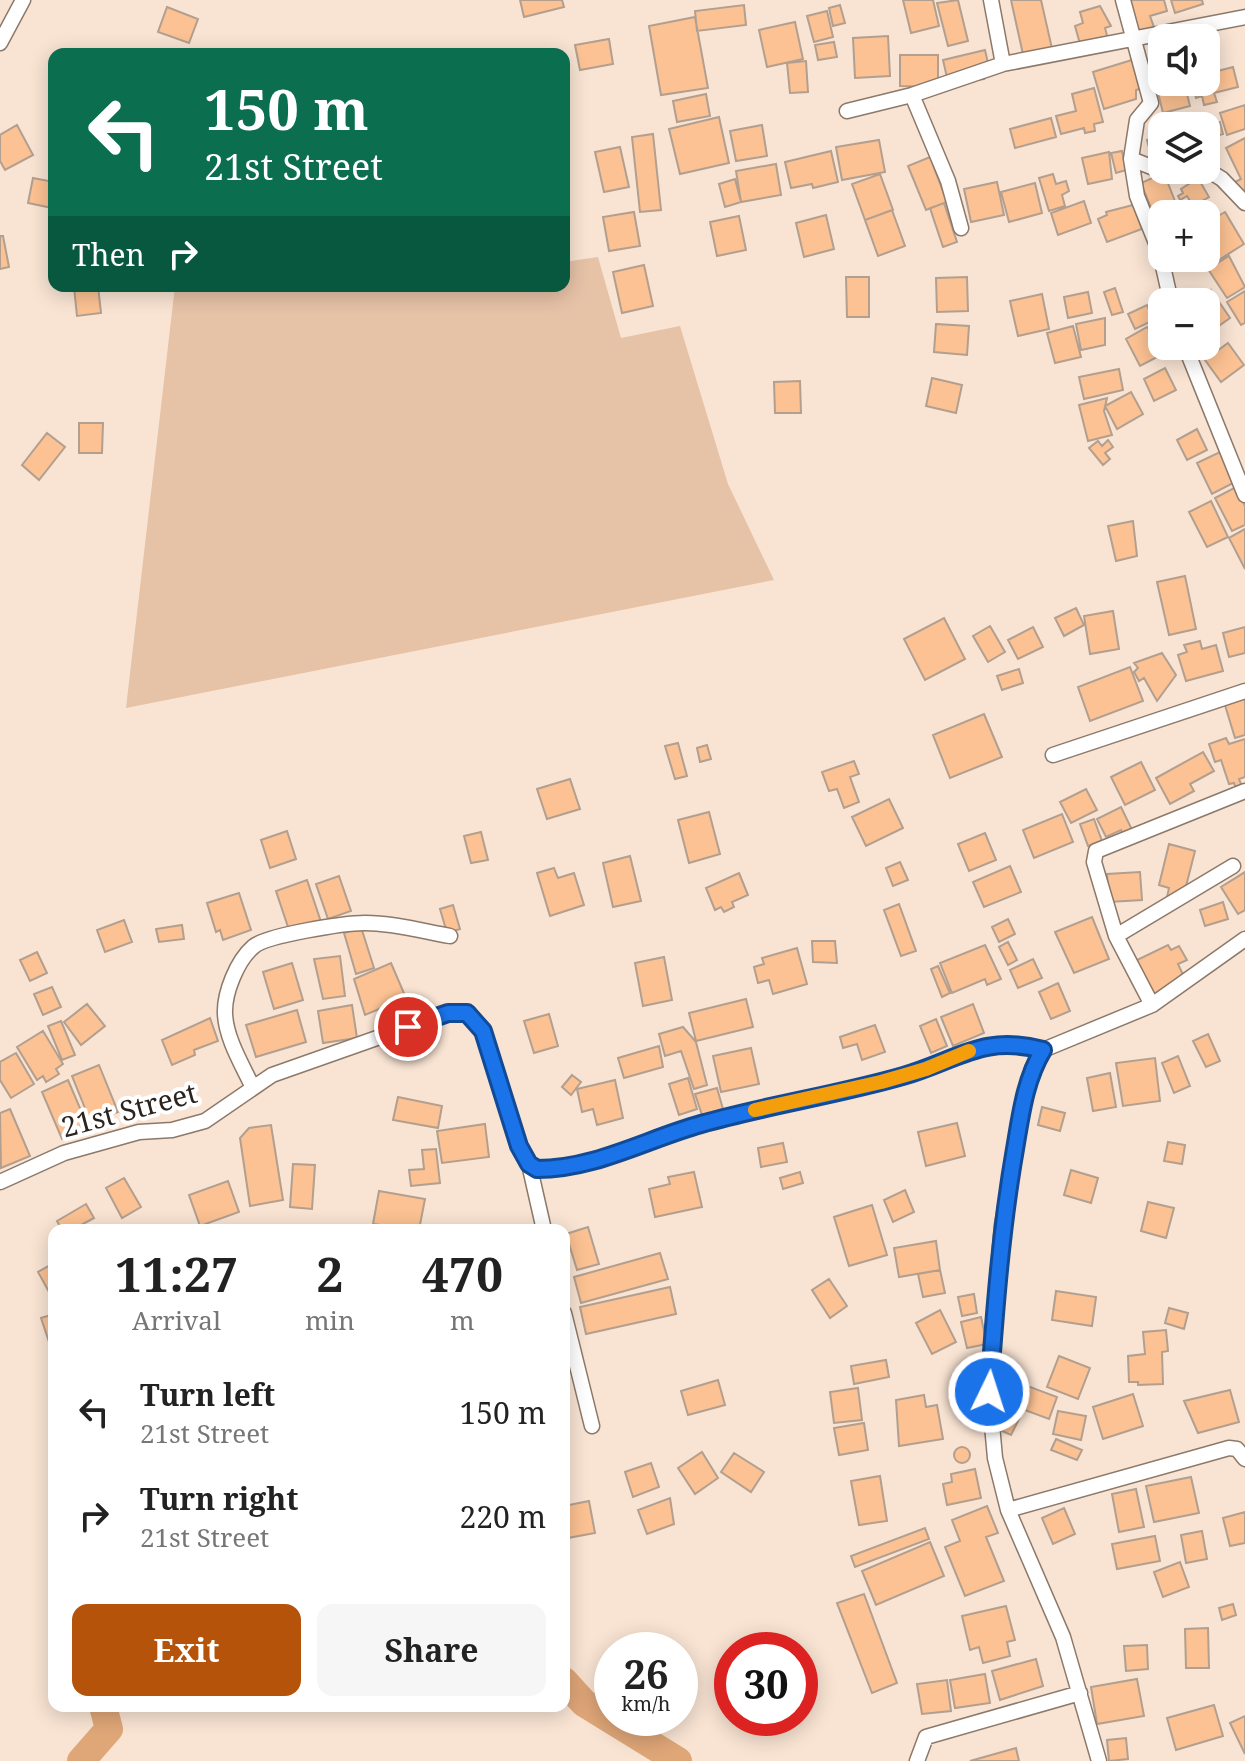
<!DOCTYPE html>
<meta charset="utf-8">
<style>
body{margin:0;font-family:"Noto Serif",serif;background:#f6f6f6;color:#222;height:100vh;display:flex;flex-direction:column;font-size:30px;white-space:nowrap}
*{box-sizing:border-box;margin:0}
p{font-size:26px;color:#767676}
.icon{flex:none;width:44px;height:44px;fill:none;stroke:currentColor;stroke-width:2;stroke-linecap:round;stroke-linejoin:round}
.map{position:relative;flex:1;overflow:hidden}
.drawer{position:absolute;left:48px;top:1224px;width:522px;height:488px;display:flex;flex-direction:column;background:#fff;border-radius:16px;box-shadow:0 4px 20px #0003}
.drawer>*{flex:none}
.banner{position:absolute;left:48px;top:48px;width:522px;height:244px;border-radius:16px;box-shadow:0 4px 20px #0003;background:#0b6e4f;color:#fff;overflow:hidden}
.controls{position:absolute;left:1148px;top:24px;display:grid;gap:16px}
.controls a{display:grid;place-items:center;width:72px;height:72px;border-radius:16px;background:#fff;box-shadow:0 4px 20px #0003;font-size:40px}
.speed{position:absolute;left:594px;top:1632px;display:flex;gap:16px;font-size:40px;font-weight:700;text-align:center}
.speed>*{display:grid;place-content:center;width:104px;height:104px;border-radius:50%;background:#fff;box-shadow:0 4px 20px #0003;line-height:1}
.speed small{font-size:20px;font-weight:400}
.speed .limit{border:12px solid #d22;background:#fff;color:#111}
.pin{position:absolute;display:grid;place-items:center;width:68px;height:68px;color:#fff;margin:-34px;border:4px solid #fff;border-radius:50%;box-shadow:0 2px 8px #0007}
.me{position:absolute;width:88px;margin:-44px;rotate:4deg;stroke-linejoin:round;filter:drop-shadow(0 0 6px #0008)}
.turn{display:flex;align-items:center;gap:28px;height:168px;padding:0 24px;font-size:36px}
.turn .icon{width:104px;height:104px;stroke-width:2.5}
.turn b{display:block;font-size:56px;line-height:68px}
.then{display:flex;align-items:center;height:76px;padding:0 24px;background:#0003;gap:16px;font-size:30px}
.eta{display:flex;justify-content:space-evenly;align-items:center;height:136px;text-align:center}
.eta b{font-size:48px;font-weight:700;line-height:56px}
.cta{display:flex;gap:16px;margin-top:auto;padding:16px 24px}
.cta a{flex:1;height:92px;border-radius:16px;background:#b45309;color:#fff;font-size:32px;font-weight:700;line-height:92px;text-align:center}
.cta a+a{background:#f6f6f6;color:#222}
ul{padding:0;list-style:none}
li{display:flex;align-items:center;gap:24px;height:104px;padding:0 24px}
li div{flex:1}
li b{display:block;font-size:30px}
li em{font-style:normal}
.map>svg:first-child{display:block}
.green{fill:#e6c2a7}
.lines{fill:none;stroke-linecap:round;stroke-linejoin:round}
.river{stroke:#dfa678;stroke-width:28}
.building{fill:#fcc293;stroke:#b29f8f;stroke-width:2}
.minor-casing{stroke:#8c796a;stroke-width:17}
.minor{stroke:#fff;stroke-width:14}
.route-casing{stroke:#114b97;stroke-width:20}
.route{stroke:#1a73e8;stroke-width:14}
.slow{stroke:#f59e0b;stroke-width:14}
.labels{text-anchor:middle;stroke-width:8;stroke-linejoin:round;paint-order:stroke}
.street-label{font-size:28px;fill:#2b231d;stroke:#fff}
</style>
<div class="map">
<svg width="1245" height="1761" viewBox="0 0 1245 1761">
<rect width="100%" height="100%" fill="#f9e4d3"/>
<path class="green" d="M598,257L621,338L680,326L728,484L774,580L126,708L175,286H564V262Z"/>
<g class="lines">
<path class="river" d="M564,1681L584,1703L678,1761
M81,1761L109,1729L103,1706"/>
</g>
<path class="building" d="M520,0H562L564,7L524,17Z
M903,0H933L939,26L911,33Z
M958,0L968,41L948,46L937,3Z
M1011,0H1041L1053,53L1024,59Z
M1127,0H1164L1167,11L1150,16L1154,27L1136,32Z
M1171,0H1202L1203,4L1175,13Z
M744,5L746,25L697,31L695,11Z
M840,5L845,23L833,26L829,8Z
M1100,6L1111,26L1105,28L1109,43L1082,51L1075,26L1083,23L1080,12Z
M167,7L198,19L189,43L158,32Z
M827,11L833,37L814,42L807,16Z
M695,17L708,88L661,95L649,26Z
M795,22L803,59L767,67L759,30Z
M888,36L890,76L855,78L853,38Z
M609,39L613,64L580,70L575,45Z
M834,42L837,57L818,60L815,45Z
M985,50L990,72L982,74L984,79L948,82L943,60Z
M900,55H938V87L900,86Z
M1135,59L1143,88L1136,90V99L1104,109L1093,72Z
M806,61L808,92L790,93L787,63Z
M1233,67L1238,87L1214,93L1217,102L1204,105L1202,96L1196,98L1192,82H1206V74Z
M1162,70V82H1184L1190,106L1163,113L1153,72Z
M1094,88L1103,122L1094,124L1095,131L1085,133L1084,128L1061,134L1056,116L1076,111L1072,94Z
M706,94L710,116L677,122L673,101Z
M1245,105V129L1227,135L1220,113Z
M719,117L729,163L680,174L669,129Z
M1051,118L1056,137L1015,148L1010,129Z
M1220,122L1223,134L1206,139V126Z
M17,125L33,155L5,170L0,161V135Z
M762,125L767,156L736,161L730,131Z
M1160,131H1162V160L1153,163L1147,140L1161,136Z
M653,134L661,210L640,212L632,137Z
M1245,138V190L1239,191L1235,182L1241,179L1226,148Z
M879,140L885,172L842,180L836,147Z
M620,147L629,187L604,192L595,152Z
M831,151L838,182L813,188L812,184L791,188L785,162Z
M1122,151L1126,170L1116,173L1111,153Z
M1109,152L1112,179L1088,184L1082,158Z
M930,157L947,202L926,210L908,166Z
M776,164L781,195L741,202L736,171Z
M1164,173L1180,214H1162L1160,230L1141,183Z
M880,174L893,210L865,220L852,184Z
M1053,174L1056,184L1066,181L1069,191L1062,195L1065,206L1049,211L1039,178Z
M33,178L54,182L52,208L28,203Z
M1198,178L1209,197L1193,206L1187,196L1180,200L1178,196L1183,193L1181,189Z
M735,179L741,202L725,207L719,184Z
M997,182L1004,215L971,222L964,189Z
M1035,183L1042,213L1009,222L1001,192Z
M1084,201L1091,223L1058,235L1051,213Z
M944,203L957,242L943,247L930,208Z
M1133,205L1142,229L1107,242L1098,219L1107,215L1106,212Z
M892,210L905,246L878,256L865,220Z
M634,212L640,246L609,251L603,217Z
M1225,212L1244,244L1203,270L1195,258H1206V223Z
M826,215L834,249L804,257L796,223Z
M739,216L746,250L717,256L710,222Z
M0,236H3L9,267L0,269Z
M1229,256L1245,287L1227,298L1208,269Z
M644,265L653,306L622,313L613,272Z
M846,277H869V317H847Z
M967,277L968,311L937,312L936,278Z
M98,286L101,313L77,316L74,287Z
M1115,288L1123,312L1112,315L1104,292Z
M1211,290L1230,318L1206,335V302H1193Z
M1245,291V323L1241,325L1227,302Z
M1088,292L1092,313L1068,318L1064,297Z
M1042,294L1049,329L1018,336L1010,301Z
M1147,305L1154,320L1135,329L1128,314Z
M1105,318V345L1081,350L1076,324Z
M936,324L969,326L967,355L934,352Z
M1073,326L1081,357L1055,363L1047,333Z
M1147,327L1162,345L1158,349L1161,355L1140,366L1126,339Z
M1228,343L1244,365L1221,382L1205,360Z
M1165,368L1176,390L1154,401L1144,379Z
M1119,369L1123,390L1084,399L1079,377Z
M932,378L962,385L956,413L926,406Z
M800,381L801,413H775L774,382Z
M1131,392L1143,414L1117,429L1105,406Z
M1107,398L1104,411L1112,435L1088,441L1079,405Z
M79,423H103L102,453H79Z
M1197,429L1207,450L1187,460L1177,440Z
M47,433L65,447L39,480L22,465Z
M1108,440L1113,447L1105,453L1110,459L1103,465L1089,448L1098,441L1102,446Z
M1220,452L1235,482L1212,494L1197,463Z
M1236,487L1245,506V525L1232,531L1215,498Z
M1211,501L1228,537L1207,547L1189,512Z
M1133,521L1137,556L1116,561L1108,526Z
M1245,529V569L1229,538Z
M1185,576L1196,629L1169,635L1157,582Z
M1076,608L1084,625L1064,636L1055,618Z
M1113,611L1119,649L1090,654L1084,616Z
M944,618L965,659L925,680L904,639Z
M990,626L1005,652L988,662L973,636Z
M1033,627L1043,647L1018,659L1008,640Z
M1245,627V653L1229,657L1223,633Z
M1200,641L1202,649L1216,645L1223,671L1186,681L1178,655L1187,652L1184,645Z
M1162,653L1176,675L1157,701L1144,678L1139,681L1134,672L1138,668L1134,663Z
M1130,667L1143,701L1090,721L1078,687Z
M1019,669L1023,683L1002,690L997,676Z
M1245,695V735L1235,738L1224,702Z
M984,714L1002,757L950,778L933,735Z
M1226,738L1229,744L1245,739V777L1239,779L1243,789L1237,791L1234,783L1229,784L1221,760L1215,762L1209,744Z
M678,743L687,776L675,779L665,746Z
M707,745L711,759L700,762L697,748Z
M1203,752L1214,771L1190,784L1194,791L1170,804L1156,778Z
M854,761L859,774L850,777L859,802L844,808L837,789L829,791L822,772Z
M1141,762L1155,790L1125,805L1111,777Z
M570,779L580,809L547,819L537,789Z
M1086,789L1097,810L1071,823L1060,802Z
M889,799L903,828L866,846L852,817Z
M1121,807L1134,834L1125,838L1121,830L1106,837L1097,819Z
M709,812L720,854L689,863L678,820Z
M1062,814L1073,842L1034,858L1023,830Z
M1094,819L1102,841L1088,846L1080,824Z
M287,831L296,859L270,868L261,840Z
M481,832L488,860L471,863L464,836Z
M985,833L996,860L969,871L958,844Z
M1169,844L1195,851L1185,890L1181,889L1178,900L1167,897L1169,888L1159,885Z
M630,856L641,901L613,907L603,863Z
M900,862L908,880L893,886L886,868Z
M1010,866L1021,892L984,907L973,882Z
M554,868L558,878L574,873L584,905L550,916L537,873Z
M1140,872L1142,900L1109,902L1107,874Z
M1245,872V910L1238,914L1221,887Z
M739,873L748,895L732,902L734,907L724,912L721,907L715,910L706,888Z
M339,876L351,911L328,919L316,884Z
M307,880L321,922L290,933L276,891Z
M239,893L251,930L223,940L220,930L216,932L207,903Z
M1223,902L1228,919L1205,926L1200,910Z
M899,904L916,951L901,956L884,910Z
M453,905L460,929L447,933L440,909Z
M1092,917L1109,959L1074,973L1055,932Z
M1008,919L1015,934L999,942L992,927Z
M124,920L132,942L105,952L97,930Z
M182,925L184,939L159,942L156,929Z
M361,927L374,968L356,974L344,933Z
M812,941H835L837,963L813,962Z
M1008,942L1017,960L1008,965L999,947Z
M985,945L1001,979L987,985L985,979L952,993L940,963Z
M1168,945L1171,950L1179,946L1187,960L1178,964L1185,979L1152,995L1135,961Z
M797,948L807,984L773,994L769,980L758,983L754,967L764,964L762,958Z
M37,952L47,973L30,981L20,960Z
M340,956L345,996L323,999L314,959Z
M664,957L672,1000L643,1006L635,963Z
M1033,959L1042,978L1018,988L1010,970Z
M292,963L303,1000L274,1009L263,972Z
M391,963L406,998L365,1015L354,979Z
M938,966L950,993L942,997L931,969Z
M1058,983L1070,1011L1051,1019L1039,992Z
M52,987L61,1007L43,1015L34,994Z
M746,999L753,1027L696,1041L689,1013Z
M87,1004L105,1026L81,1045L64,1022Z
M973,1004L984,1033L953,1046L941,1017Z
M352,1005L357,1038L323,1043L318,1011Z
M297,1010L306,1042L256,1057L246,1025Z
M549,1014L558,1046L534,1053L524,1021Z
M210,1018L218,1041L194,1050L195,1055L172,1065L162,1040Z
M936,1019L947,1046L931,1053L920,1026Z
M61,1021L75,1055L62,1060L48,1026Z
M875,1025L885,1052L862,1060L857,1044L843,1048L840,1037Z
M683,1027L696,1042L707,1085L694,1089L681,1051L665,1056L659,1034Z
M43,1031L63,1064L56,1069L59,1074L46,1082L43,1076L37,1080L17,1047Z
M1208,1034L1220,1061L1206,1067L1193,1041Z
M659,1046L663,1067L624,1078L618,1058Z
M751,1048L759,1084L721,1092L713,1056Z
M16,1053L34,1084L11,1098L0,1080V1062Z
M1178,1056L1190,1086L1174,1093L1162,1063Z
M1155,1058L1160,1101L1123,1106L1116,1063Z
M99,1065L118,1112L91,1123L72,1076Z
M1110,1073L1116,1107L1093,1111L1087,1078Z
M572,1075L581,1082L571,1095L562,1087Z
M688,1078L697,1109L679,1115L669,1084Z
M68,1080L88,1127L62,1139L42,1092Z
M615,1080L623,1118L597,1125L593,1109L582,1112L577,1089Z
M717,1088L723,1109L702,1115L695,1094Z
M398,1097L442,1106L438,1128L393,1120Z
M1042,1107L1065,1113L1060,1131L1038,1125Z
M10,1109L30,1156L1,1168L0,1113Z
M957,1123L965,1156L926,1166L918,1132Z
M485,1124L489,1157L442,1163L437,1131Z
M271,1125L283,1200L250,1206L240,1138L249,1128Z
M1168,1142L1185,1145L1182,1164L1164,1161Z
M783,1143L787,1162L761,1167L758,1148Z
M436,1149L440,1183L411,1186L409,1170L424,1169L422,1150Z
M293,1164L315,1165L312,1209L290,1207Z
M1071,1170L1098,1178L1091,1203L1064,1195Z
M694,1172L702,1207L655,1217L649,1189L670,1184L668,1177Z
M800,1172L803,1183L783,1189L780,1178Z
M124,1178L141,1207L122,1218L106,1188Z
M228,1181L239,1212L200,1226L189,1195Z
M905,1190L914,1212L893,1222L884,1200Z
M379,1191L425,1199L419,1230L373,1224Z
M1148,1202L1174,1208L1166,1238L1141,1231Z
M86,1204L94,1218L72,1230H62L57,1221Z
M872,1205L887,1255L849,1266L834,1217Z
M588,1227L599,1264L577,1270L566,1234Z
M936,1241L940,1270L899,1277L894,1248Z
M660,1253L668,1279L581,1303L574,1277Z
M54,1263V1301L38,1272Z
M940,1270L945,1293L923,1297L918,1274Z
M829,1279L847,1306L830,1318L812,1290Z
M670,1287L676,1314L586,1334L580,1307Z
M1056,1291L1096,1297L1092,1326L1052,1320Z
M974,1294L977,1313L962,1316L958,1297Z
M1169,1308L1188,1313L1184,1329L1165,1323Z
M940,1310L956,1342L932,1354L916,1323Z
M54,1314V1357L41,1318Z
M981,1317L987,1344L967,1348L961,1322Z
M1166,1330L1168,1351L1162,1352L1163,1384L1138,1385V1382H1129L1128,1356L1145,1354L1143,1332Z
M1059,1356L1090,1368L1078,1399L1047,1387Z
M886,1360L889,1377L854,1384L851,1366Z
M718,1380L725,1405L688,1415L681,1391Z
M1014,1381L1057,1397L1049,1419L1006,1403Z
M858,1388L862,1420L834,1423L830,1392Z
M1230,1390L1239,1422L1198,1433L1184,1401Z
M1133,1394L1143,1426L1103,1439L1093,1407Z
M924,1395L926,1407L937,1405L943,1439L899,1446L896,1400Z
M1002,1408L1020,1417L1011,1435L993,1427Z
M1058,1411L1086,1416L1081,1440L1053,1434Z
M864,1423L868,1450L839,1455L834,1428Z
M1056,1439L1082,1450L1077,1460L1051,1450Z
M954 1455a8 8 0 1 1 16 0a8 8 0 1 1-16 0Z
M702,1452L718,1478L695,1494L678,1468Z
M734,1453L764,1472L751,1492L721,1472Z
M651,1463L659,1487L633,1497L625,1472Z
M975,1469L981,1498L947,1505L943,1484L952,1482L951,1474Z
M880,1476L887,1521L859,1525L851,1481Z
M1191,1477L1199,1513L1154,1522L1146,1486Z
M1136,1489L1144,1527L1119,1532L1112,1494Z
M670,1498L674,1524L647,1534L638,1510Z
M589,1501L595,1533L568,1538L564,1506Z
M987,1506L998,1533L986,1537L1004,1581L965,1596L945,1547L960,1541L952,1520Z
M1064,1508L1075,1534L1053,1544L1042,1518Z
M1245,1512V1543L1230,1546L1223,1518Z
M925,1528L929,1539L855,1567L851,1556Z
M1202,1531L1207,1559L1186,1563L1181,1535Z
M1155,1536L1160,1561L1117,1569L1112,1544Z
M930,1542L944,1576L876,1605L862,1571Z
M1180,1562L1189,1587L1163,1597L1154,1572Z
M864,1594L897,1683L872,1693L837,1603Z
M1233,1604L1236,1615L1222,1620L1219,1608Z
M1006,1606L1015,1640L1007,1642L1010,1656L983,1663L979,1647L970,1650L962,1616Z
M1208,1628L1209,1668H1186L1185,1629Z
M1147,1645L1148,1669L1126,1671L1124,1646Z
M1036,1659L1043,1686L1000,1700L992,1671Z
M985,1674L990,1703L955,1708L950,1680Z
M1137,1679L1144,1716L1097,1724L1091,1687Z
M947,1680L951,1711L922,1714L917,1684Z
M1214,1705L1223,1736L1176,1750L1167,1718Z
M1245,1716V1754L1230,1723Z
M1126,1738L1128,1759L1109,1761L1107,1740Z
M1016,1748L1019,1761H970Z"/>
<g class="lines">
<defs>
<path id="minor" d="M991,0L1003,64
M1123,0L1151,103L1137,120L1131,159L1137,196L1160,253L1171,302
M0,43L23,0
M912,95L948,181L961,228
M847,111L912,95L1003,64L1245,17
M1131,159L1159,170H1181
M1206,169L1222,179L1245,203
M1185,346L1245,495
M1053,755L1245,691
M1116,936L1233,866
M1152,1005L1116,936L1094,862L1096,851L1245,791
M253,1088C243,1066 226,1039 225,1014C224,993 237,961 253,947C266,935 345,923 365,923C393,923 422,931 450,936
M529,1164L544,1230
M0,1182L64,1153L139,1132L172,1130L205,1121L272,1075L448,1013H467L483,1031L519,1146L529,1164L537,1169C596,1170 652,1138 707,1122C774,1104 843,1093 909,1074C962,1059 985,1034 1043,1050
M564,1313L592,1426
M1008,1510L1229,1448L1237,1449L1245,1459
M917,1761L926,1737L1080,1693
M1099,1761L1063,1637L1008,1510L995,1458L989,1392L995,1309L1002,1225L1023,1106L1032,1069L1043,1050L1152,1005L1245,939"/>
</defs>
<use href="#minor" class="minor-casing"/>
<use href="#minor" class="minor"/>
</g>
<g class="lines">
<defs>
<path id="route" d="M408,1027L448,1013H467L483,1031L519,1146L529,1164L537,1169C595,1169 647,1139 701,1124C768,1105 837,1095 903,1076C958,1060 983,1034 1043,1050C1025,1080 1021,1114 1015,1149C1001,1229 995,1310 989,1392"/>
</defs>
<use href="#route" class="route-casing"/>
<use href="#route" class="route"/>
<path class="slow" d="M755,1110L881,1082L926,1069L969,1051"/>
</g>
<g class="labels">
<g class="street-label">
<text transform="translate(129 1110) rotate(-15)" y="10">21st Street</text>
</g>
</g>
</svg>
<div class="controls">
<a><svg class="icon" aria-label="sound" viewBox="0 0 24 24"><path d="M4 9h4l5-4v14l-5-4H4zM17 9q2 3 0 6"/></svg></a>
<a><svg class="icon" aria-label="layers" viewBox="0 0 24 24"><path d="M12 4l9 5-9 5-9-5zM3 14l9 5 9-5"/></svg></a>
<a>+</a>
<a>−</a>
</div>
<div class="speed"><div>26<small>km/h</small></div><div class="limit">30</div></div>
<div class="pin" style="left:408px;top:1027px;background:#d93025"><svg class="icon" aria-label="arrive" viewBox="0 0 24 24"><path d="M6 21V4h12l-3 4 3 4H6"/></svg></div>
<svg class="me" style="left:989px;top:1392px" viewBox="-20 -20 40 40"><circle r="17" fill="#1a73e8" stroke="#fff" stroke-width="3"/><path d="M0-11L8 9 0 5-8 9z" fill="#fff"/></svg>
<div class="banner">
<div class="turn"><svg class="icon" aria-label="left" viewBox="0 0 24 24"><path d="M17 20v-9H6M10 6l-5 5 5 5"/></svg><div><b>150 m</b>21st Street</div></div>
<div class="then">Then<svg class="icon" aria-label="right" viewBox="0 0 24 24"><path d="M7 20v-9h11M14 6l5 5-5 5"/></svg></div>
</div>
<section class="drawer">
<div class="eta">
<div><b>11:27</b><p>Arrival</p></div>
<div><b>2</b><p>min</p></div>
<div><b>470</b><p>m</p></div>
</div>
<ul>
<li><svg class="icon" aria-label="left" viewBox="0 0 24 24"><path d="M17 20v-9H6M10 6l-5 5 5 5"/></svg><div><b>Turn left</b><p>21st Street</p></div><em>150 m</em></li>
<li><svg class="icon" aria-label="right" viewBox="0 0 24 24"><path d="M7 20v-9h11M14 6l5 5-5 5"/></svg><div><b>Turn right</b><p>21st Street</p></div><em>220 m</em></li>
</ul>
<div class="cta"><a>Exit</a><a>Share</a></div>
</section>
</div>
